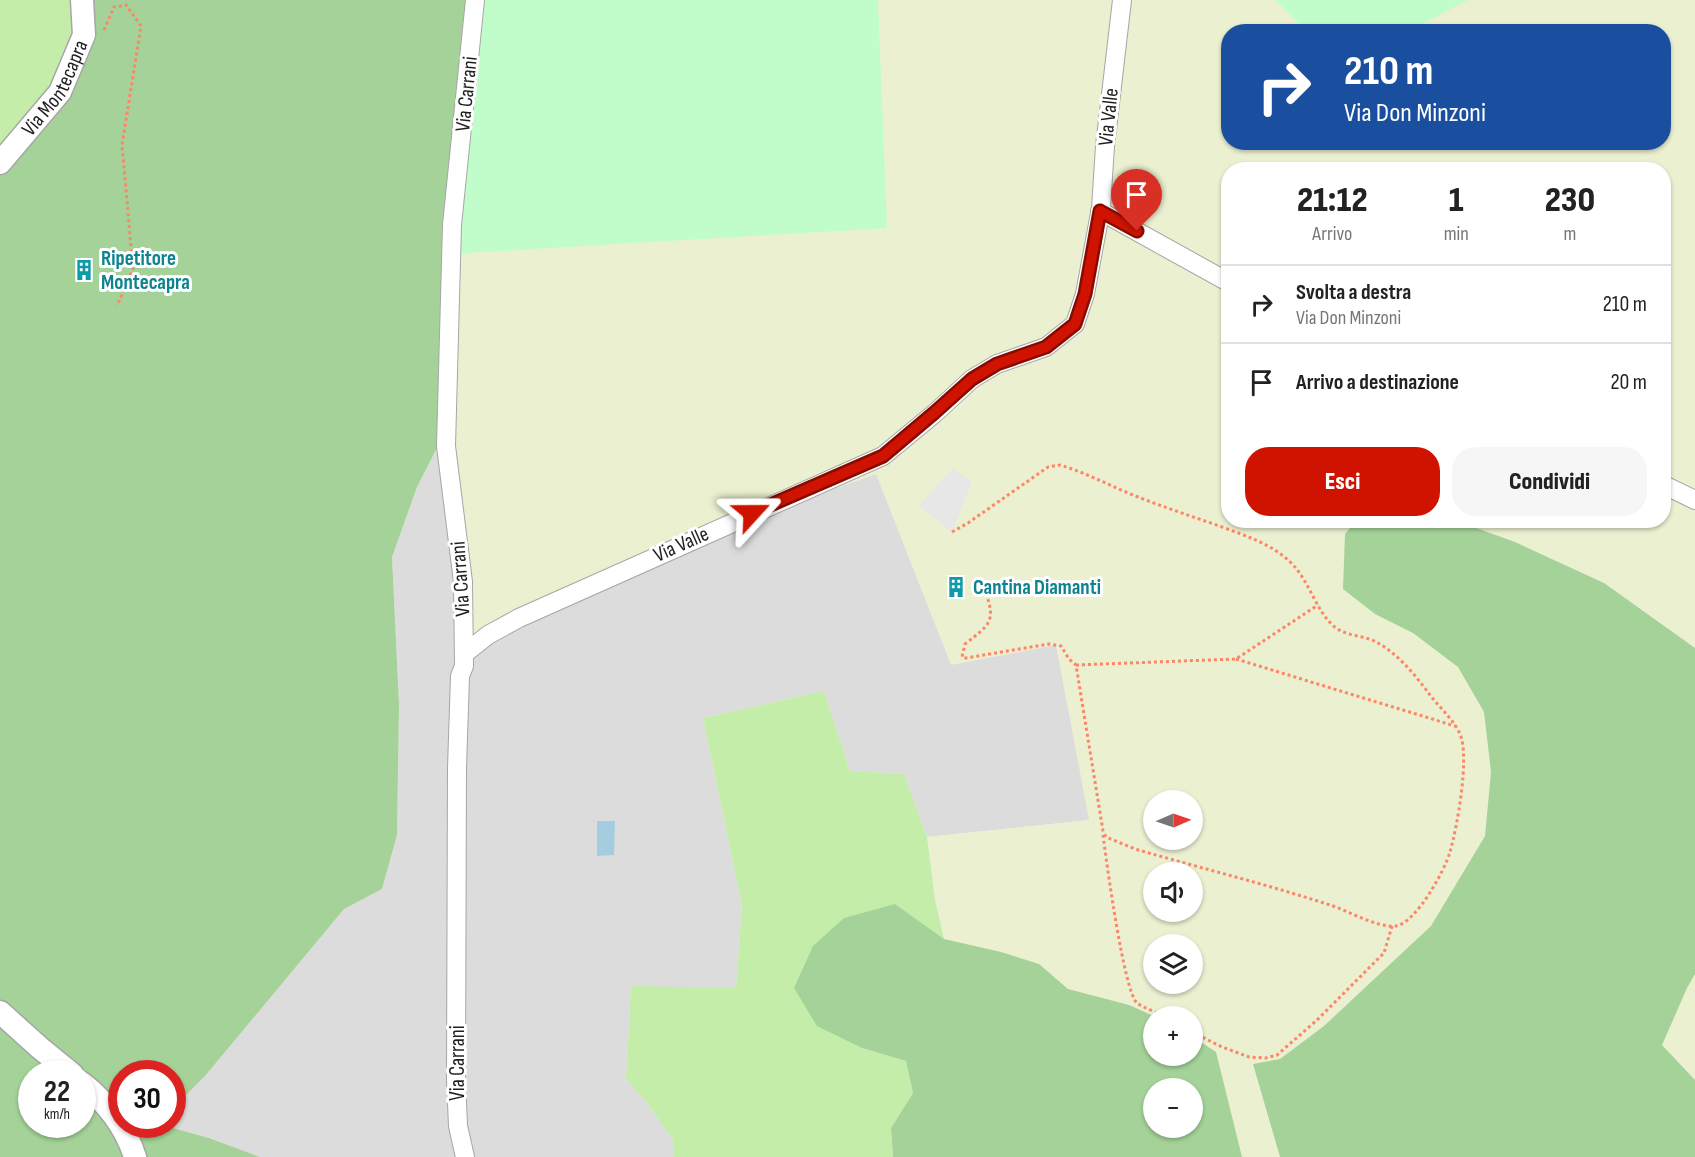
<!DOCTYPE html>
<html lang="it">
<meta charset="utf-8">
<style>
body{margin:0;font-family:"Sofia Sans Condensed",sans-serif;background:#f6f6f6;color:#222;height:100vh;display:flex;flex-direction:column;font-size:22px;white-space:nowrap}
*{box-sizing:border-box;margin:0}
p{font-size:20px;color:#767676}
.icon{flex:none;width:33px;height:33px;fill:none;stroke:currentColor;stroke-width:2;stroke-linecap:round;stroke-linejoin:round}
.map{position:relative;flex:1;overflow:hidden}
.panel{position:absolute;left:1221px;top:162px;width:450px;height:366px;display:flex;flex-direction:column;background:#fff;border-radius:24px;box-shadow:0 2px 4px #0004}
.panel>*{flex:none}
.banner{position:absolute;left:1221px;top:24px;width:450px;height:126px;border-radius:24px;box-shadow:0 2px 4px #0004;background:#1a4fa0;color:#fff;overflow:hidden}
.needle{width:39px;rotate:88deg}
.tools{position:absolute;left:1143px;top:790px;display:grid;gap:12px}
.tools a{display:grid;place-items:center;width:60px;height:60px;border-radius:50%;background:#fff;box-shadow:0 2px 4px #0004;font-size:30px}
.speed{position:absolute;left:18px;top:1060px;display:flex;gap:12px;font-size:30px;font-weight:700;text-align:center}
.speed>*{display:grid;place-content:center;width:78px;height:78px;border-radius:50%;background:#fff;box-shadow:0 2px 4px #0004;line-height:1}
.speed small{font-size:15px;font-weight:400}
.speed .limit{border:9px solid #d22;background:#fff;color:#111}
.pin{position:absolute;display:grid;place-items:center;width:51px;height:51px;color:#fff;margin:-62px -26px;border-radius:50% 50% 50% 0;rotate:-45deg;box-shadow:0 0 6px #0007}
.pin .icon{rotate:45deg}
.me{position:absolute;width:66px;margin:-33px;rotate:66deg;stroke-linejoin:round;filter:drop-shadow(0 0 4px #0008)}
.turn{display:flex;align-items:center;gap:21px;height:126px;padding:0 24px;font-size:27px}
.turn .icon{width:78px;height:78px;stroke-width:2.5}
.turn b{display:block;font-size:42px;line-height:51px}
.eta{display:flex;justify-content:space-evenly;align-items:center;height:102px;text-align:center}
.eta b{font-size:36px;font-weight:800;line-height:42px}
.primary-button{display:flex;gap:12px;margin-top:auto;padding:12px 24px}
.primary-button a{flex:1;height:69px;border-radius:24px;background:#cf1300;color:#fff;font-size:24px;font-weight:800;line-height:69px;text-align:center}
.primary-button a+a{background:#f6f6f6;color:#222}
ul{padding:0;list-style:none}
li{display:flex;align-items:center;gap:18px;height:78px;padding:0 24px;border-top:2px solid #e0e0e0}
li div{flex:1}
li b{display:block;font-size:22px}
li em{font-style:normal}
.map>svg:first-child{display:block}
.residential{fill:#dddcdc}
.farmland{fill:#eaf0d0;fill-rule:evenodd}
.grass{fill:#c4eda9}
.forest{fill:#a4d298;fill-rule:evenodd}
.park{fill:#c1fccb}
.parking{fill:#e7e7e7}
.water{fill:#a4cde0}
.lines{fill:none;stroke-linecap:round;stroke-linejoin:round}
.minor-casing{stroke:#a6a6a6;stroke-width:20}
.tertiary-casing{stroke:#a6a6a6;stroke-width:25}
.path{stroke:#ff8568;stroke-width:3;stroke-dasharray:3 3;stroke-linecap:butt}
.minor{stroke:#fff;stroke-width:18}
.tertiary{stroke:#fff;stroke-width:22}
.route-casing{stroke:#870c00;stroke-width:15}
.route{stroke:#cf1300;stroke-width:10}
.labels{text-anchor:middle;stroke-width:6;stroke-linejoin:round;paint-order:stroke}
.street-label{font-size:21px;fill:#1f1f1f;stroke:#fff}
.culture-label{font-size:21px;font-weight:bold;fill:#0d838f;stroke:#fff;text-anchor:start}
</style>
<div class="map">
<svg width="1695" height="1157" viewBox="0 0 1695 1157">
<rect width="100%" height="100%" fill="#f0eee5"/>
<path class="residential" d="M448,426L654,552L876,474L1056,645L1090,820L927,837L904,774L850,771L824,691L703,718L742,906L736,989L631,987L626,1079L648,1104L674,1142V1157H260L209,1138L162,1125H172L173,1108L205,1076L344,909L382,889L397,835L399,704L392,557L417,487Z"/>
<path class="farmland" d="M878,0H1275L1306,31L1228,32V142H1664V32L1409,31L1468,0H1695V648L1604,583L1515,542L1457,521L1664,520V170H1228V520L1356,521L1345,534L1343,589L1375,614L1413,633L1458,667L1484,712L1491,772L1485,836L1432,926L1324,1026L1280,1059L1253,1064L1280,1157H1242L1216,1052L1193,1037L1192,1017H1156L1129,1005L1068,989L1039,964L1001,952L944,939L935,900L927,837L1089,820L1056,645L951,665L876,474L654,552L472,637L448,426L451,254L887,228ZM1154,801H1192V840H1154ZM1154,873H1192V912H1154ZM1154,945H1192V984H1154Z
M1695,974V1080L1662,1045L1687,988Z"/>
<path class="grass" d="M0,0H74L73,32L54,93L0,163Z
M824,691L850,771L904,774L927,837L935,900L944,939L895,904L862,1048L906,1061L913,1093L891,1128L893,1157H674V1142L648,1104L626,1079L631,986L736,988L742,906L703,718Z"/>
<path class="forest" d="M74,0H470L448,426L417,487L392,557L399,704L397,835L382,889L344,909L205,1076L173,1108L172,1074H122V1125H162L209,1138L260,1157H0V163L54,93L73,32ZM32,1074H82V1125H32Z
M1356,521H1457L1515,542L1604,583L1695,648V974L1687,988L1662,1045L1695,1080V1157H1280L1253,1064L1280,1059L1324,1026L1431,926L1485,836L1491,772L1484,712L1458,667L1413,633L1375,614L1343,589L1345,534Z
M895,904L944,939L1001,952L1039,964L1068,989L1129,1005L1156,1017H1154V1056H1192L1193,1037L1216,1052L1242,1157H893L891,1128L913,1093L906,1061L862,1048L817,1026L794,988L813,946L844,918ZM1154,1089H1192V1128H1154Z"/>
<path class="park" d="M470,0H878L887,228L451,254Z
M1275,0H1468L1409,31H1306Z"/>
<path class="parking" d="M953,468L972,482L952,532L919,506Z"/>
<path class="water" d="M597,821H615L614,855L597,856Z"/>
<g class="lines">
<defs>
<path id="minor" d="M1100,211L1228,282
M1664,485L1695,500
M464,654L488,635L519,618L883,456L935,413L972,379L997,364L1046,347L1075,324L1085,294L1101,208L1105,146L1122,0
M465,1157L458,1126L456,1079L457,768L460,676L464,666L463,582L446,446L452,225L475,0"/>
<g id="tertiary">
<path id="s1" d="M0,163L60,92L84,35L82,0"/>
<path d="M0,1012L40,1048L72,1074"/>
<path d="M82,1083C106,1102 126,1128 135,1157"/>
</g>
</defs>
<use href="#minor" class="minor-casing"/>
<use href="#tertiary" class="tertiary-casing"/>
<path class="path" d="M104,30L114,7L126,5L141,26L122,145L133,269L117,306
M952,532L968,523L1048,467L1060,465C1087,473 1112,487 1138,497C1166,508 1194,517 1222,527C1246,536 1269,543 1288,560C1310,579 1315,612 1336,628C1349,637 1365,635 1378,643C1398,654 1416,676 1430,695C1440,708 1453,719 1460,734C1470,757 1457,828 1450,852C1445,870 1416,923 1396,926C1377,928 1349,911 1330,905C1266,884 1200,868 1135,849L1106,837L1103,831L1076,665L1069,659L1061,646L1049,644L966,658L962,657L965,644C989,625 997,622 985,591
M1236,659L1455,726
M1076,665L1236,659L1318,605
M1103,835C1106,859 1124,992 1137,1003C1143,1008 1159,1013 1167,1017
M1192,1032L1222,1047L1249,1057L1266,1058L1277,1055L1316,1021L1384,953L1392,926"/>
<use href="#minor" class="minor"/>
<use href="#tertiary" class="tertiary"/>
</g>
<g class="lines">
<defs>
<path id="route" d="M752,513L883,456L934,413L972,379L997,364L1046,347L1075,324L1085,294L1100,211L1137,231"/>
</defs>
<use href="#route" class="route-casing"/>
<use href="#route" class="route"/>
</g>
<defs>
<symbol id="building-bare" viewBox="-9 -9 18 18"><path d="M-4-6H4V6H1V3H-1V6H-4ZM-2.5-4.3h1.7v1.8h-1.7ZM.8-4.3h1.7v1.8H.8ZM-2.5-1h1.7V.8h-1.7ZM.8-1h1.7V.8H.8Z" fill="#0f9aa8" stroke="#fff" stroke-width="2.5" paint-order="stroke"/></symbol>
</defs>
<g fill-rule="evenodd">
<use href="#building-bare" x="69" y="255" width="30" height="30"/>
<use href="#building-bare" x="941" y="572" width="30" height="30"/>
</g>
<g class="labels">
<g class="street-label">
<text dy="7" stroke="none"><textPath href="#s1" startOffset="94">Via Montecapra</textPath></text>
<text transform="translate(466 94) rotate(-84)" y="7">Via Carrani</text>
<text transform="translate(1108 117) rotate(-84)" y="7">Via Valle</text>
<text transform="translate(681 544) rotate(-24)" y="7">Via Valle</text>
<text transform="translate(460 579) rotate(-94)" y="7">Via Carrani</text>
<text transform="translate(457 1063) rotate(-90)" y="7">Via Carrani</text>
</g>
<g class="culture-label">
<text x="101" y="265">Ripetitore<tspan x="101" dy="24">Montecapra</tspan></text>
<text x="973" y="594">Cantina Diamanti</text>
</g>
</g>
</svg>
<div class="tools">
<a><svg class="needle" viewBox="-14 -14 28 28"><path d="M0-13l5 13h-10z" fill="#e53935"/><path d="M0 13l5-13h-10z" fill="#767676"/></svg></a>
<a><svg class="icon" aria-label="sound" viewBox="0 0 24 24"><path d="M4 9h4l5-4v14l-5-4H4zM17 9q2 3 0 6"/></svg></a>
<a><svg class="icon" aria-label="layers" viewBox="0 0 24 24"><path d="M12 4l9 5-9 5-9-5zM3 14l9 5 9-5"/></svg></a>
<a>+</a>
<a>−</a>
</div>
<div class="speed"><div>22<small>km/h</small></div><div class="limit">30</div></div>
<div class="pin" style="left:1137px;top:231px;background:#d93025"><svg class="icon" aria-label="arrive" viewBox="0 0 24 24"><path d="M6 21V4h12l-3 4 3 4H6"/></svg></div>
<svg class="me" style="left:752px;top:513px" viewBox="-20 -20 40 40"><path d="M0-17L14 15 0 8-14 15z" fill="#cf1300" stroke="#fff" stroke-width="4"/></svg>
<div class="banner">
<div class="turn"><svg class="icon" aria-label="right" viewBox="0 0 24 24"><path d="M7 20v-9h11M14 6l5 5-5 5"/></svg><div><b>210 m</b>Via Don Minzoni</div></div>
</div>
<section class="panel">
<div class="eta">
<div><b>21:12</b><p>Arrivo</p></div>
<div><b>1</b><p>min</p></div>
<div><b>230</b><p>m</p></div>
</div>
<ul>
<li><svg class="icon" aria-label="right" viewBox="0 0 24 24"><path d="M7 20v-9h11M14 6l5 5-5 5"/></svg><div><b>Svolta a destra</b><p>Via Don Minzoni</p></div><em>210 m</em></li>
<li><svg class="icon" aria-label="arrive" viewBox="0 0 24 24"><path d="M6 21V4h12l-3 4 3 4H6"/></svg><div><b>Arrivo a destinazione</b></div><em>20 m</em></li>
</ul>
<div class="primary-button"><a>Esci</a><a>Condividi</a></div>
</section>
</div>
